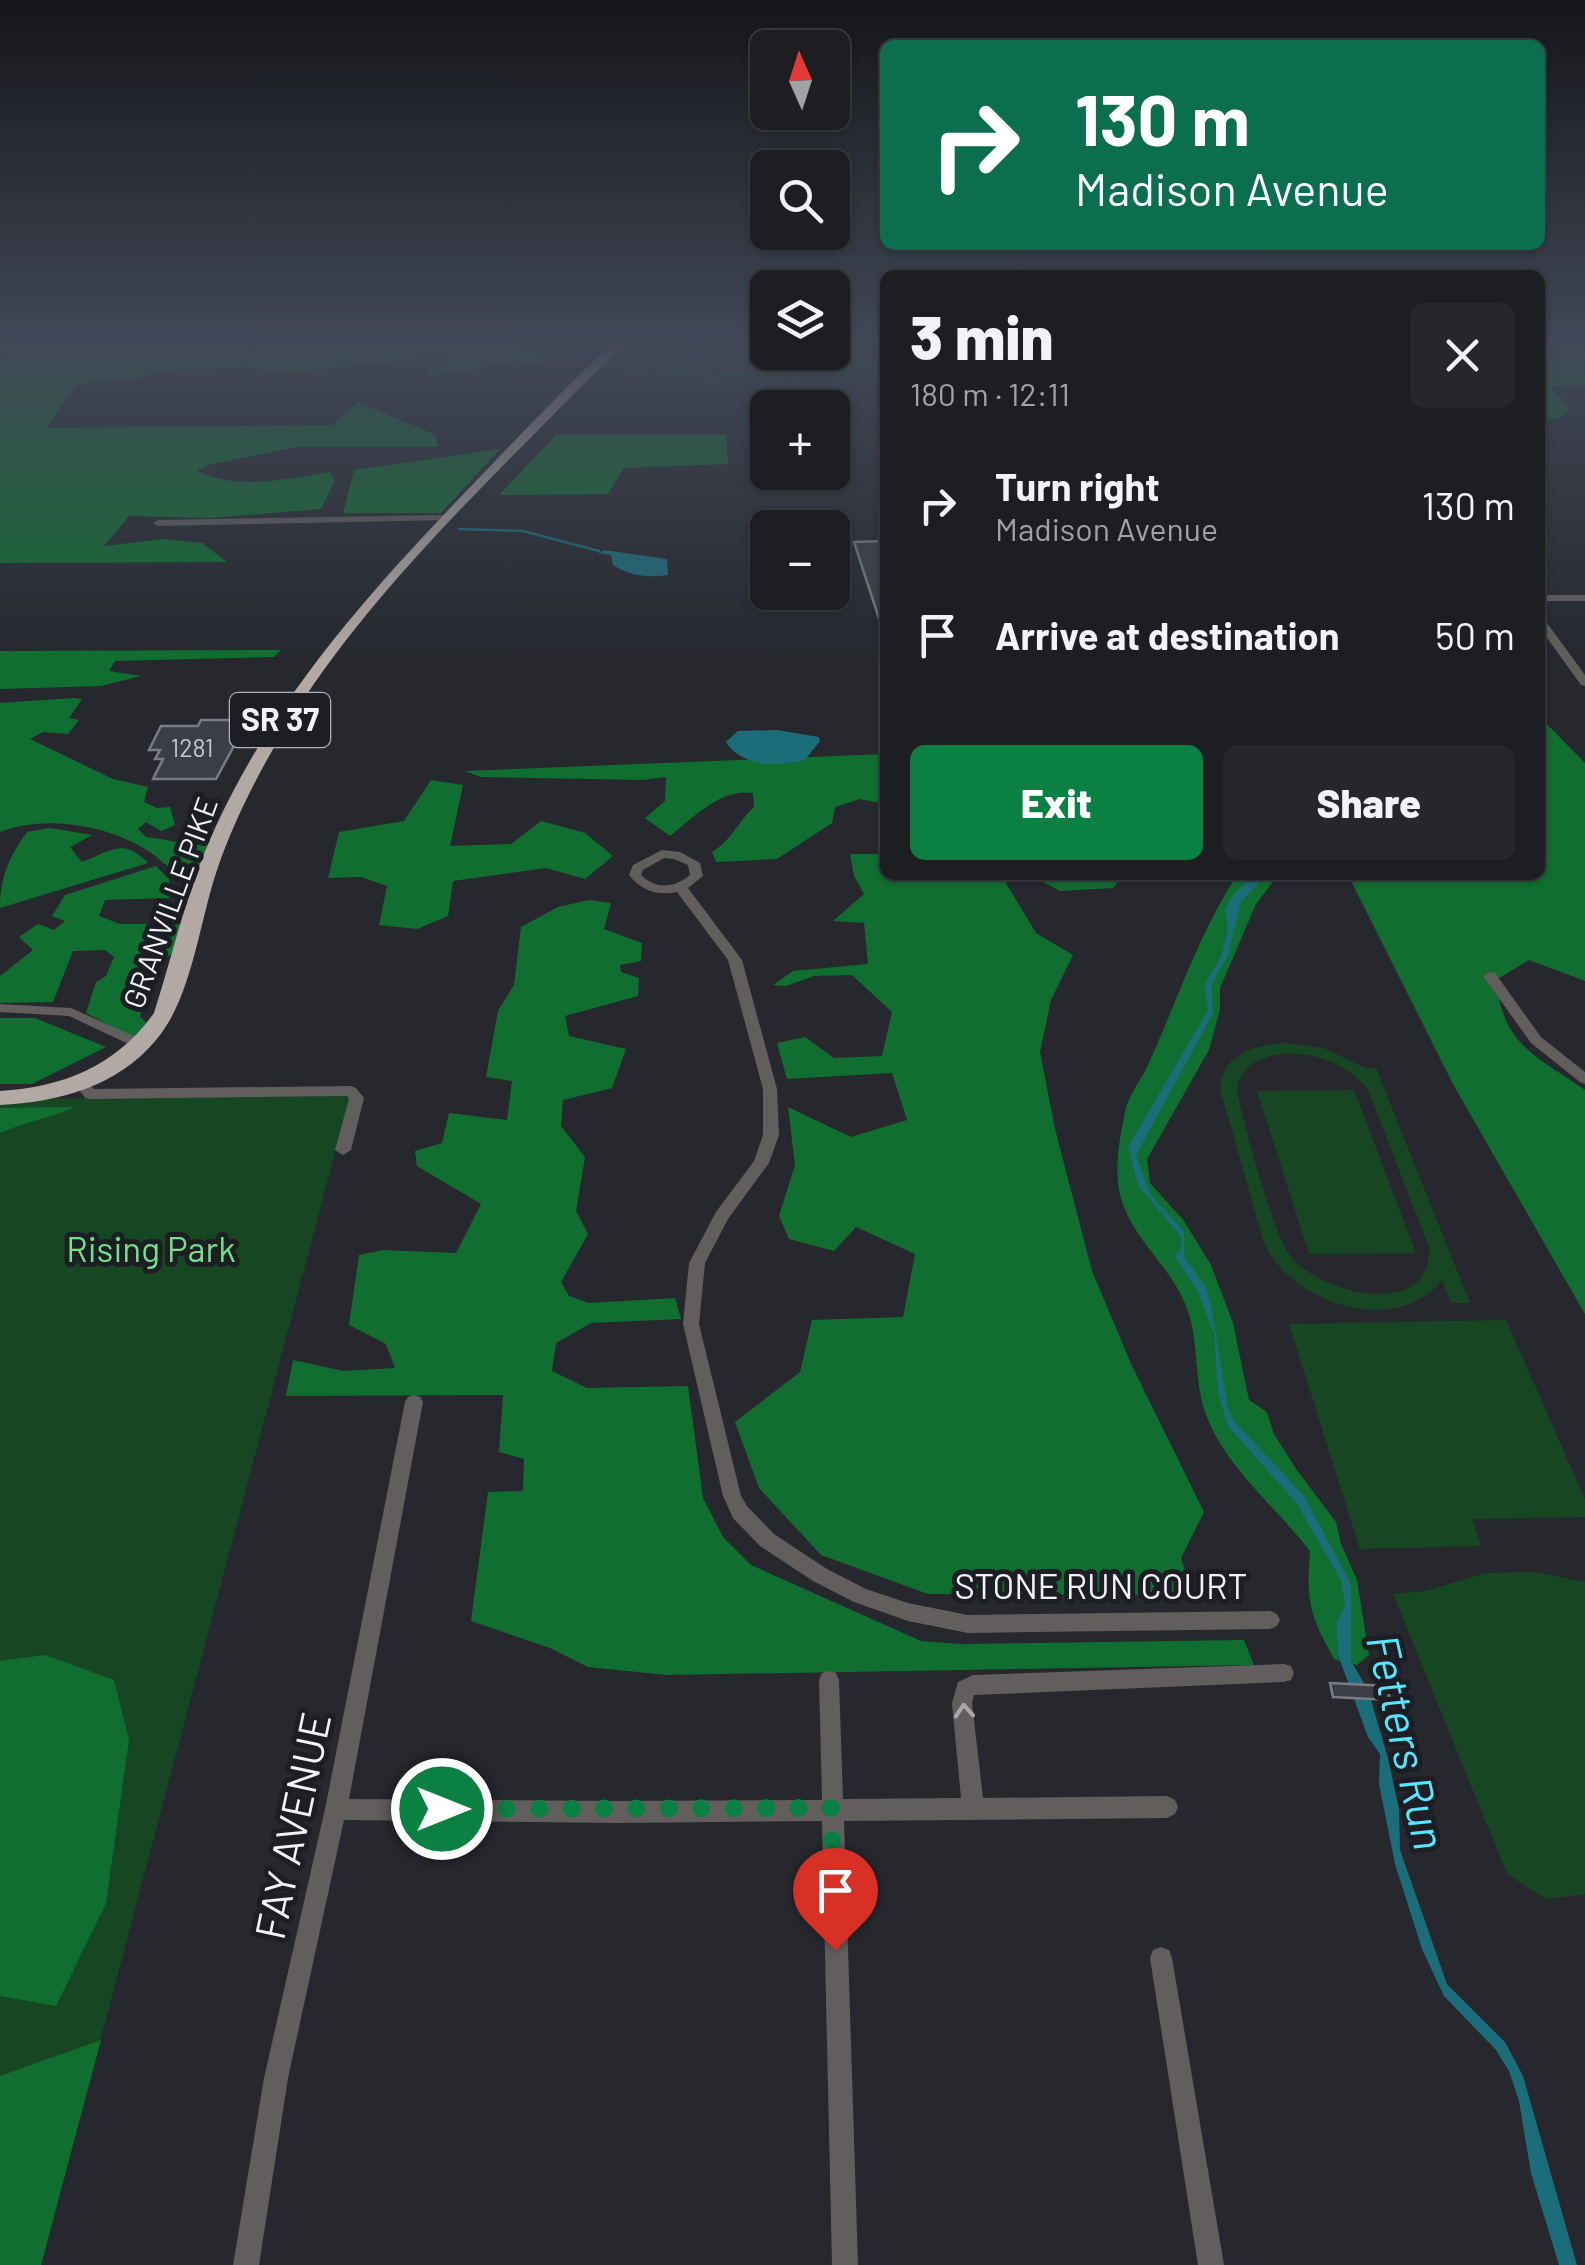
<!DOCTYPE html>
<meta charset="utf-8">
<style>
body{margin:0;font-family:Barlow,sans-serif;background:#25272a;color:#f1f3f6;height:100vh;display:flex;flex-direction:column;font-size:38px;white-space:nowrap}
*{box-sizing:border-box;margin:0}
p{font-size:32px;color:#a0a2a5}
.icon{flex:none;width:55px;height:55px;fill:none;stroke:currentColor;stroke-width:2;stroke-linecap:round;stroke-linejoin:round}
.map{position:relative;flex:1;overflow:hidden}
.details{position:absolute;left:880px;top:270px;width:665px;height:610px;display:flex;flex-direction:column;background:#1c1e22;border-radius:15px;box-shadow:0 2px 8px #0004,0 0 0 2px #3a3c40}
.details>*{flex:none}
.top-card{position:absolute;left:880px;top:40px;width:665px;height:210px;border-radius:15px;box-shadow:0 2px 8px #0004,0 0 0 2px #3a3c40;background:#0b6e4f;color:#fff;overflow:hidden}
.needle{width:65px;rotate:357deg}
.controls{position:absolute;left:750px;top:30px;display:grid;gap:20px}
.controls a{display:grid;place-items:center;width:100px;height:100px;border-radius:15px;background:#1c1e22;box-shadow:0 2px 8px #0004,0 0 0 2px #3a3c40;font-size:50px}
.pin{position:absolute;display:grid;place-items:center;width:85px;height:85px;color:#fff;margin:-102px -42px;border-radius:50% 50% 50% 0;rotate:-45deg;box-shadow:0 0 10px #0007}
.pin .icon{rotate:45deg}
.me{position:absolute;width:110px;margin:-55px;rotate:90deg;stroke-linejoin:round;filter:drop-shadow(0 0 8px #0008)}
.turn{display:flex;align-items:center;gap:35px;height:210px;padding:0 30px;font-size:45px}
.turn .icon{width:130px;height:130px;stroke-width:2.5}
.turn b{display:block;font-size:70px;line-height:85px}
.round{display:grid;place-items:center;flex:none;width:105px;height:105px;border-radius:15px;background:#25272a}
.head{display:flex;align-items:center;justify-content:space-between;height:170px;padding:0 30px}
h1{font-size:60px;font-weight:800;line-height:75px}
.primary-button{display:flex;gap:20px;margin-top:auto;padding:20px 30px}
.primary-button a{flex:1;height:115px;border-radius:15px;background:#0b8043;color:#fff;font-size:40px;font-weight:800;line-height:115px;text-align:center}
.primary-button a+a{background:#25272a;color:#f1f3f6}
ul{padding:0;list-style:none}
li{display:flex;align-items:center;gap:30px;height:130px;padding:0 30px}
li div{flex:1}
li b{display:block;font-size:38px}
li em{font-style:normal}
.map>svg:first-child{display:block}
.green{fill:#174623;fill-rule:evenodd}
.forest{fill:#106f30}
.water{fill:#1c6d7a}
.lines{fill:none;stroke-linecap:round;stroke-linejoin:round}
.stream{stroke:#1c6d7a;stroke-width:2.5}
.building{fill:#3c3e45;stroke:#797c83;stroke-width:2.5}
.minor{fill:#625e5d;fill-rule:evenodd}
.highway{fill:#b2a9a5;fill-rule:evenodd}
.oneway{stroke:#aaa8aa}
.route{stroke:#0b8043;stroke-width:18;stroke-dasharray:0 32.4}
.labels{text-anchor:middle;stroke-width:10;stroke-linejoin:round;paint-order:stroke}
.far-number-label{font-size:25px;fill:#c4c6cb}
.far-street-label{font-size:30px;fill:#f2f3f8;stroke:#1c1e24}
.shield{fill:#1c1e24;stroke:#b2b3b8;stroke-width:2.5}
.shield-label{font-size:32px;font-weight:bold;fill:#f2f3f8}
.park-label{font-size:35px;fill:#73e08a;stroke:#1c1e24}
.street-label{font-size:35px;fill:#f2f3f8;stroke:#1c1e24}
.near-street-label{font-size:42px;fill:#f2f3f8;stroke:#1c1e24}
.near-water-label{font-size:45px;font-style:italic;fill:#54e7ff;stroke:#1c1e24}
</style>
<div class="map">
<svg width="1585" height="2265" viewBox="0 0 1585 2265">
<rect width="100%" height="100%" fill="#26282e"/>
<path class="green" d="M627,342H749L708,351L633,350L623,348Z
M760,342H767L768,352L778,353V368L784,370L715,367L699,358Z
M833,342H885V374L709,383L639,374L603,365L617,354H686L697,365L719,371L811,374L818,369L817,353L832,352Z
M1286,1043L1324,1048L1365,1068H1376L1470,1303H1451L1442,1280C1396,1339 1287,1302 1263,1240L1220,1089C1222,1054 1256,1044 1286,1043ZM1280,1054C1313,1052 1347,1062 1368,1090L1429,1247C1433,1321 1318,1295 1289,1254C1273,1233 1243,1121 1237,1091C1240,1066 1257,1058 1280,1054Z
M1354,1090L1416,1253L1309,1254L1257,1091Z
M350,1096L41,2265H0V1099Z
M1506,1320L1585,1499V1517L1472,1519L1481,1546L1360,1549L1289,1324Z
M1535,1572L1585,1582V1894L1546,1899L1507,1874L1393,1594L1426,1591L1485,1573Z"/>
<path class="forest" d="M8,342H520V349L549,354L548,362L506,363L428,377V371L452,363L440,357L281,373L248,367L153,371L146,377L77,384L47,428L333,425L358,402L436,435L437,447H297L208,465L197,471C241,491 284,479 330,472L335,480L321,509L210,518L129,516L104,546L165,539L202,543L227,562L0,563V357Z
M1540,342H1585V385L1551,386L1569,411L1560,418L1540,421Z
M556,435H726L728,464L624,468L608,494L499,495Z
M500,449L441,513H343L354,470Z
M281,650L274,657L115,661L109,671L141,676L101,686L0,689V651Z
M74,698L82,699L69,718L79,720L68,734L43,732L30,739L113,779L148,787L144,802L157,808L170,807L175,825L161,831L146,822L138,829L146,837C168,839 186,846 207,845L192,886H183C152,832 56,809 0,832V703Z
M1540,717L1585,763V981L1529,960L1496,980C1503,1046 1535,1055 1585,1090V1314L1454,1086L1348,875H1540Z
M885,754V804L860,799L835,807L832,823L777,859L716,862L712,852C730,842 738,822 754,807L753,793C721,788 694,817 670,836L645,818L665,801L666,777L643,780L481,777L465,771Z
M431,780L463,785L450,846L511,844L541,821L585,833L613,856L585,879L546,868L453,881L448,916L417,929L379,925L387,886L361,877L328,878L339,832L404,821Z
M50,828L92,835L70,847L82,862C111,851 123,837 148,863L0,908C0,877 9,857 27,832Z
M850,854H885V875H1016L1006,883L1036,933L1073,955L1051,1000L1040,1052L1055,1129L1092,1271L1132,1366L1204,1512L1181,1558L1193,1595L928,1594L821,1555L759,1488L735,1422L800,1372L812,1320L903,1317L915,1254L856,1227L834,1251L789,1239L779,1216L795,1165L788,1107L851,1137L907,1120L892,1073L787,1079L777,1043L805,1037L834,1058L882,1056L892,1012L852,975L814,976L786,986L773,985L793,971L868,964L864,923L833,921L864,894L854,876Z
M156,866L169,879V898L105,900L99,916L120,924H182L174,952L156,965L145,988L140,1017L149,1025L134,1038L86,1013L96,982L106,976L114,957L105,950L73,951L53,1002L0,1003V976L33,950L19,937L38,924L54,930L65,921L52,916L65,895Z
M1030,875H1123L1113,888L1060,891Z
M1237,875H1278L1256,904L1220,988V1009L1209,1050L1147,1159L1150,1183L1184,1221L1211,1265L1233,1323L1249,1400L1267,1412L1274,1434L1296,1469L1336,1522L1341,1544L1357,1580L1369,1655L1357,1665L1335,1660C1310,1617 1306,1601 1310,1551C1276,1507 1224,1466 1205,1412C1193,1376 1200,1336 1184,1301C1167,1263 1133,1239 1121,1198C1113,1171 1120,1136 1126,1108C1130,1094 1140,1081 1147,1067C1176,1004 1199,933 1237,875Z
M589,900L611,903L604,929L642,943L641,961L620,965L621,972L639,978L638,996L565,1016L569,1036L626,1049L612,1088L563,1100L561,1126L585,1157L576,1211L588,1234L561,1282L569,1296L589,1303L675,1298L681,1319L591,1323L556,1343L552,1371L587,1388L688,1386L703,1498L723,1537L751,1565L921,1641L961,1644L1244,1640L1254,1665L667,1675L588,1667L550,1648L471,1621L488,1492L523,1491L524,1459L499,1452L503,1395L286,1396L293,1360L343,1371L395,1368L386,1344L349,1325L359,1255L384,1250L456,1253L481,1204L417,1166L415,1151L442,1143L449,1113L507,1120L512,1081L486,1077L498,1011L514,985L521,927L558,907Z
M0,1018H35L106,1047L32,1084H0Z
M75,1107C50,1118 25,1122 0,1133V1108Z
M45,1655L114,1680L129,1740L106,1903L56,2006L0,1996V1661Z
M101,2040L41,2265H0V2076Z"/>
<path class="water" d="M604,550L667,559L668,575C648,578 630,576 613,565L611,555L598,553Z
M777,730L819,737L820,741L805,760C777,767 742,767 726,742L738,731Z
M1254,875H1266L1241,902L1228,955L1211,985L1213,1013L1136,1155L1150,1194L1184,1231V1256L1206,1288L1211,1305L1228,1409L1234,1421L1304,1496L1351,1584V1661L1368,1690L1388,1758L1399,1809L1400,1850L1447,1984L1505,2042L1523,2076L1577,2265H1559L1531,2173L1519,2101L1509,2071L1496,2050L1444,1996L1422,1949L1395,1864L1379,1784L1380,1754L1368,1737L1338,1655L1337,1623L1345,1605L1341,1580L1297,1504L1228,1426L1218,1393L1214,1333L1198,1292L1175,1257L1181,1249V1237L1138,1185L1128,1147L1208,1010L1204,986L1222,954L1228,927L1225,909L1233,895Z"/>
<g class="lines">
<path class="stream" d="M459,529L523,531L599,551"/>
</g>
<path class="building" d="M885,541V631H883L854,542Z
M201,720H248L216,779H153L163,759H155L160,750H149L161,726H198Z
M1330,1683L1387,1686L1390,1700L1333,1697Z"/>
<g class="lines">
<path class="minor" d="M444,515L449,518L447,520L158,526L153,523L158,520Z
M1540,595H1585V601H1540Z
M1540,618L1544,619L1585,675V686L1581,685L1540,628Z
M662,850L680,852L700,863L703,876L688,888L742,960L777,1089L779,1135L769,1163L728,1219L705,1263L699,1324L741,1496L747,1506L774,1534L827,1569L866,1589L908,1603L968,1615L1270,1611L1277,1614L1280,1620L1277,1626L1270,1629L968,1633L908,1621L854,1602L813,1581L760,1546L733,1518L723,1496L683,1324L689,1263L716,1212L754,1161L763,1135V1089L728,960L677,892C657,896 642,891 629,875L633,865ZM664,858L674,859L688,865L690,875C674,888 657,890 641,875L643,870Z
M1490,972L1495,973L1541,1037L1585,1072V1084L1580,1082L1531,1043L1483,976Z
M0,1004L71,1008L147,1042L149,1045L142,1050L137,1048L69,1016L0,1012Z
M81,1078L86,1080L94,1089L351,1086L356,1088L364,1098L351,1150L343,1155L335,1150L349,1099L347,1096L90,1099L85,1098L74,1083Z
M414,1395L420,1397L423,1402L349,1799L619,1801L822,1800L819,1680L822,1673L829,1671L836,1673L839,1680L843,1799L961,1798L952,1703L958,1682L973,1675L1284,1664L1291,1666L1294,1673L1291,1680L1284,1682L974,1695L972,1703L983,1798L1167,1796L1175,1800L1178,1807L1175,1814L1167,1818L844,1821L858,2265H832L822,1821L619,1823L344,1820L288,2078L259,2265H233L264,2078L325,1809L405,1402L408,1397Z
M1161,1947L1169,1950L1172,1958L1224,2265H1198L1150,1958L1153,1950Z"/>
<path class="highway" d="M614,342H627C606,364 583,384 562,406C464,505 359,607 286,727C259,772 234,820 217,870C199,923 192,998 156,1040C117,1087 58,1102 0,1105V1091C64,1087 116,1066 154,1013C174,951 188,885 216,826C278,692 374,587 475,482C521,434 566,386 614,342Z"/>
</g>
<defs><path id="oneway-chevron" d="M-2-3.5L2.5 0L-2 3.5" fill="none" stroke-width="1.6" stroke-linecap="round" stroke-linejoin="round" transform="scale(2.5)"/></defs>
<use class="oneway" href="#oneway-chevron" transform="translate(964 1711) rotate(-94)"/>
<linearGradient id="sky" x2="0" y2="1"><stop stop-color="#151619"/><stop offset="0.52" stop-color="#414857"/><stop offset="1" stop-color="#414857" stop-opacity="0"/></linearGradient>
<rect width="1585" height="659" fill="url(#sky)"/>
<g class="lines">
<path class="route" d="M442,1809L831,1808L835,1950"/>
</g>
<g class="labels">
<g class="far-number-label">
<text x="192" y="757">1281</text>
</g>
<g class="far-street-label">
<text transform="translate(171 903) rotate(-70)" y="10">GRANVILLE PIKE</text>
</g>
<rect class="shield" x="230" y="693" width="100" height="54" rx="8"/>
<g class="shield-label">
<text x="280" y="731">SR 37</text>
</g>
<g class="park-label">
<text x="151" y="1262">Rising Park</text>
</g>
<g class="street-label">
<text x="1101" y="1599">STONE RUN COURT</text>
</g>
<g class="near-street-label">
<text transform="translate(293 1826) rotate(-78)" y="15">FAY AVENUE</text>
</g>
<g class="near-water-label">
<text transform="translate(1406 1742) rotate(77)" y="16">Fetters Run</text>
</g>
</g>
</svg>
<div class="controls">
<a><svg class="needle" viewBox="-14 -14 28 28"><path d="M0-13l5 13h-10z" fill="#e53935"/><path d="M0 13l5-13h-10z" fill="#a0a2a5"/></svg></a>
<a><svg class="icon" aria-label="search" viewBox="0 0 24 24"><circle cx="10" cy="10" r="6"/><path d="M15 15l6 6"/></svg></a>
<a><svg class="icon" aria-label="layers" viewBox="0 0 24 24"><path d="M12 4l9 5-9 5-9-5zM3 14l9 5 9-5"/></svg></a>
<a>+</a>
<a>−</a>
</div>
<div class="pin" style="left:835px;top:1950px;background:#d93025"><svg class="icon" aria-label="arrive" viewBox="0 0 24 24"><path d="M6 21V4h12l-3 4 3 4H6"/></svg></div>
<svg class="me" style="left:442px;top:1809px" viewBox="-20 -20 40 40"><circle r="17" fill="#0b8043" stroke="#fff" stroke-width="3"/><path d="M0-11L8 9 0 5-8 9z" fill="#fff"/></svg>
<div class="top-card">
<div class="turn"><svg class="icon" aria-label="right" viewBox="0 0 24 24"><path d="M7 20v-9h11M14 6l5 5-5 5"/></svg><div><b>130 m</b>Madison Avenue</div></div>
</div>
<section class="details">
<div class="head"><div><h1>3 min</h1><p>180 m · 12:11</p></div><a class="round"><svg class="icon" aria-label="close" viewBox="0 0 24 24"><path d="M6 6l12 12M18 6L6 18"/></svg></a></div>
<ul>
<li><svg class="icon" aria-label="right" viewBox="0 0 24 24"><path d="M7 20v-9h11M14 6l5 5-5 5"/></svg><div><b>Turn right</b><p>Madison Avenue</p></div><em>130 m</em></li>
<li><svg class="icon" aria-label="arrive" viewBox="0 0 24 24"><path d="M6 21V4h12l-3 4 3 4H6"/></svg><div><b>Arrive at destination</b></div><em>50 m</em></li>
</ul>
<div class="primary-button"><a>Exit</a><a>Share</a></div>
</section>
</div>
